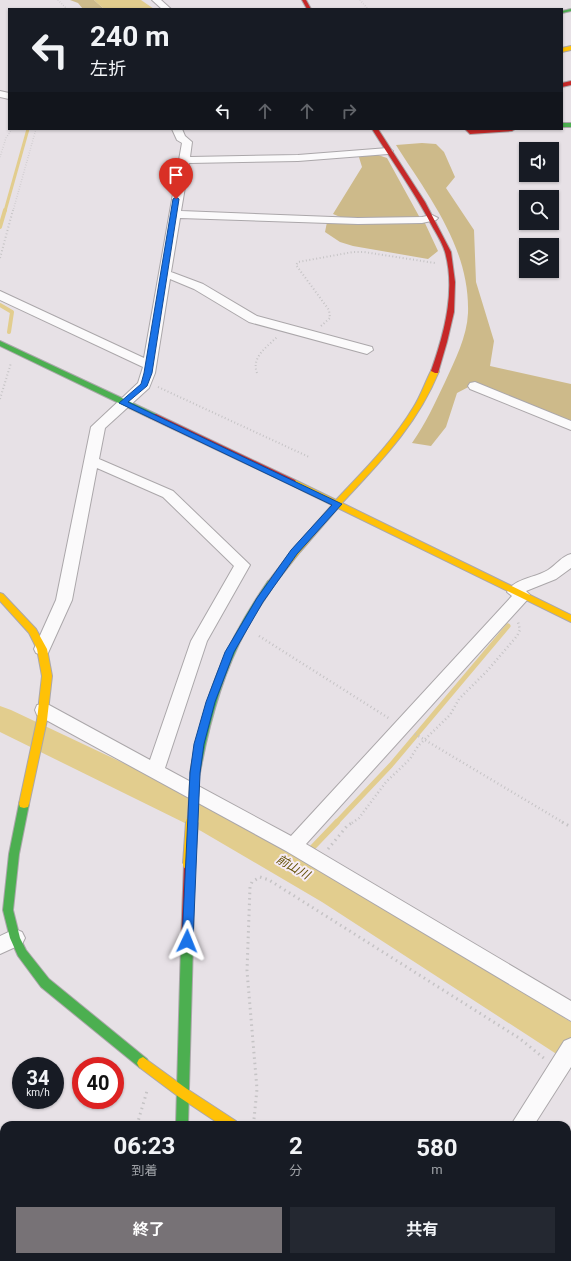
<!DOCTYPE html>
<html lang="ja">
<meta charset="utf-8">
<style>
body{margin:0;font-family:Roboto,"Noto Sans JP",sans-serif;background:#242831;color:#f1f3f6;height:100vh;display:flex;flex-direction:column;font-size:15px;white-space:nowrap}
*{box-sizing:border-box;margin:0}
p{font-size:13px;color:#9ea1a6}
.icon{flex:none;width:22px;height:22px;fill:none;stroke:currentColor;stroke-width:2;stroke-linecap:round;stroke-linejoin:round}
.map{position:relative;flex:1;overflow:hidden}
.details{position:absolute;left:0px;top:1121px;width:571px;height:140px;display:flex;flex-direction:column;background:#171b24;border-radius:12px 12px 0 0;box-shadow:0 1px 3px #0004}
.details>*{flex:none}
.top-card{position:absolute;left:8px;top:8px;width:555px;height:122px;border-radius:0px;box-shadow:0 1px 3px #0004;background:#171b24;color:#f1f3f6;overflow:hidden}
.buttons{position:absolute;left:519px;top:142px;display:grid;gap:8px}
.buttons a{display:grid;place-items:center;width:40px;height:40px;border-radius:0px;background:#171b24;box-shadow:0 1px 3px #0004;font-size:20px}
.speed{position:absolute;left:12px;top:1057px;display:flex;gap:8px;font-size:20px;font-weight:700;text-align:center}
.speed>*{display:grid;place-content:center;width:52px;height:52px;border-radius:50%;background:#171b24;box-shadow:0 1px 3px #0004;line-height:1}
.speed small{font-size:10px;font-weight:400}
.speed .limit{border:6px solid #d22;background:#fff;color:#111}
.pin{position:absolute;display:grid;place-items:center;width:34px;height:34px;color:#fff;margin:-41px -17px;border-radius:50% 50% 50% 0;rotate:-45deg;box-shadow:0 0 4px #0007}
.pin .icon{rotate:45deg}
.me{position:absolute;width:44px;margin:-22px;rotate:2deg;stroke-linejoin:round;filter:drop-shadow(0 0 3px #0008)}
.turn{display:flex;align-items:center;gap:14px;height:84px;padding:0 16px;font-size:18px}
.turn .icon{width:52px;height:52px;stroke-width:2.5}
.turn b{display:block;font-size:28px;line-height:34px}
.lanes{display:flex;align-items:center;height:38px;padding:0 16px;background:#0003;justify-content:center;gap:20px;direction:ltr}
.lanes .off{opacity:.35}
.eta{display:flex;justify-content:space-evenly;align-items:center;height:68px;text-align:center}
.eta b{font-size:24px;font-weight:700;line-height:28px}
.action{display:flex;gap:8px;margin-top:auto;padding:8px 16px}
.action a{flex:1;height:46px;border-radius:0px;background:#777276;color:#fff;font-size:16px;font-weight:700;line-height:46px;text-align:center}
.action a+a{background:#242831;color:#f1f3f6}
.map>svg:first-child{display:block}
.forest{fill:#cdba8a}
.water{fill:#e2cd8e}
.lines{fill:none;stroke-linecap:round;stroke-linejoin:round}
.stream-far3{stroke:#e2cd8e;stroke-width:3}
.stream-far2{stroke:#e2cd8e;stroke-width:4}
.stream-far1{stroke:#e2cd8e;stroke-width:5}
.stream{stroke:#e2cd8e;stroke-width:6}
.river{fill:#e2cd8e;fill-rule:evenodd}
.street-casing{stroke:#aba7aa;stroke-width:2}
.fast-casing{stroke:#aba7aa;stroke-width:2}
.slow-casing{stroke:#aba7aa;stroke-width:2}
.jam-casing{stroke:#aba7aa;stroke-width:2}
.path-far3{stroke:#c5c3c5;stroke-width:1.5;stroke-dasharray:0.5 2;stroke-linecap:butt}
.path-far2{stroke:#c5c3c5;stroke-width:2;stroke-dasharray:1 2.5;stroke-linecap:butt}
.path-far1{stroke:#c5c3c5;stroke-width:2.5;stroke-dasharray:1 3;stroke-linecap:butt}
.path{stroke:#c5c3c5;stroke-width:3;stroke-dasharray:1.5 4;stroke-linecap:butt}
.street{fill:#fbfafb;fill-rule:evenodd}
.fast{fill:#4caf50;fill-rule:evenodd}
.slow{fill:#ffc107;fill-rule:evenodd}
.jam{fill:#c62828;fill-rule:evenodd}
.slow-bridge-far1-casing{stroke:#aba7aa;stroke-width:11;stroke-linecap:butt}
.slow-bridge-casing{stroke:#aba7aa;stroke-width:14;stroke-linecap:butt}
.slow-bridge-far1{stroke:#ffc107;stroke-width:9}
.slow-bridge{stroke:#ffc107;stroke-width:12}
.route{fill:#1a73e8;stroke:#114b97}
.labels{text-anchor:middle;stroke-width:4;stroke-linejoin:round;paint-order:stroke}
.water-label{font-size:12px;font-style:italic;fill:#624f04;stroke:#f6ecf5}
</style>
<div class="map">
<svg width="571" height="1261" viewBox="0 0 571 1261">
<rect width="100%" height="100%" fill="#e7e1e6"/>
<path class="forest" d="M70,0H94L104,9H83L78,3Z
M422,143L436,144L444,152L455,177L446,188L474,230L476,282L494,341L490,366L571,384V423L476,383L457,393L446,427L431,446L412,443C426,423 435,403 445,382C455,360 467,337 468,313C470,248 429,197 396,145Z
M358,154L378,155L387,158L420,218L345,219L333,214L362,167Z
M424,221L438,251L428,259L353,246L340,242L325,232L327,222Z"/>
<path class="water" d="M94,0H141L154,9H104Z"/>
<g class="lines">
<path class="stream-far3" d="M5,211L28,129"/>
<path class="stream-far2" d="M0,227L5,210
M0,305L12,312L9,332"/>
<path class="stream-far1" d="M336,823L391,765L508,626"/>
<path class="stream" d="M293,868L337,822"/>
<path class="river" d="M0,706L11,710L225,811L346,882L571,1022V1061L558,1055L322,902L201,831L0,732Z"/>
<defs>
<path id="street" d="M152,0H161L171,9H162Z
M0,91L9,93V99L0,97Z
M172,129H182L185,136L192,142L190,157L298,155L388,148L393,151L388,154L298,161L189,163L181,211L358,218L422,217L432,215L438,218L436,220L422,223L358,224L180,218L171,272L203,284L257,316L372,347L373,350L367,354L249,322L194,289L170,279L155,373L149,388L105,428L99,459L173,491L250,565L207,641L165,768L291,836L512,596L507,592C515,578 535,578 548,570C556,565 562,556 571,554V568L556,579L526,591L530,595L528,599L306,844L571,1001V1021L286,851L37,715L35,710L37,705L43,704L49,705L150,760L191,641L234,566L163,497L97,468L72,600L48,653L42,655L36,653L34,649L56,600L91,427L138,383L143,367L0,300V291L144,358L182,143L177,140Z
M475,382L571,421V430L470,389L468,386L470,383Z
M15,929L22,932L25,938L22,944L0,954V936Z
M571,1038V1067L534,1125H511L564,1041Z
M427,1257H452L450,1261H425Z"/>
<path id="fast" d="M571,9V11L562,13V11Z
M562,123H571V127H562Z
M0,341L156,414L157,416L156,418H150L0,346Z
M271,580L275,583C266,599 254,613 246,630C222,675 209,723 200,773L199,776L195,777L191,776L190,773C204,697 224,645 268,581Z
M24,800L28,801L29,804L19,854L13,910L20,938L26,950L49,979L147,1059L149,1063L147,1067L143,1069L139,1067L41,987L18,956L10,938L3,910L9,854L19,804L20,801Z
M187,938L191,940L193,943L188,1125H176L181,943L183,940Z"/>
<path id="slow" d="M571,46V50L562,52V48Z
M432,369H435L439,371C417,425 381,461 342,503L571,615V622L338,508L300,552L274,585H268L267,583L294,548L332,505L289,484L288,482L289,480H295L336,500C363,471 392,443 413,408C421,396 425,382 432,369Z
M0,593L3,594L36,629L47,649L52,676L47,720L29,804L28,807L24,808L20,807L19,804L37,720L42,676L37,649L29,633L0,601Z
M143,1057L187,1089L236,1121L238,1125H221L179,1097L139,1067L137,1063L139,1059Z"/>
<path id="jam" d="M302,0H306L311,9H307Z
M571,81V85L562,87V83Z
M372,129H378L425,202L451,252L455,282L454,312L447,342L438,373H435L431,371C444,334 456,291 445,252C442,242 436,233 431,224C414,191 392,161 372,129Z
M465,129L472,130L515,129L512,131L470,134Z
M150,414H156L295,480L296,482L295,484H289L150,418Z
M189,860L193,861L194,864L193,943L191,946L187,948L183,946L181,943L184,864L185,861Z
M165,1257H179V1261H165Z
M387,1257H403L405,1261H389Z"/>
</defs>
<use href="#street" class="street-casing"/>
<use href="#fast" class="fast-casing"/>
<use href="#slow" class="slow-casing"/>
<use href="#jam" class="jam-casing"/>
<path class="path-far3" d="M58,0L67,9
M360,0L368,9
M0,157L6,138L12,129
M13,211L36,129"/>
<path class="path-far2" d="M0,258L13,210
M321,326L330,318L329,310L296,265L298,262L353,252H364L435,263
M257,373C251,357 267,347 277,337
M158,387L309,457
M0,399L11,363"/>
<path class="path-far1" d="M259,636L390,719
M415,734L564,823
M352,823L359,818L386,782L410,759L418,746L450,715L459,699L487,671L517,636L520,630L518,622"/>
<path class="path" d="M562,822L571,827
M328,849L347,826L353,822
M254,1119L257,1089L247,971L250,887L252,882L260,877L269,880L519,1038L545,1059
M137,1125L147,1091
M123,1257V1261"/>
<use href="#street" class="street"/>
<use href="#fast" class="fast"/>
<use href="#slow" class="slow"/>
<use href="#jam" class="jam"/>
<defs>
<path id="slow-bridge-far1" d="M192,823L195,773"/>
<path id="slow-bridge" d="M189,864L192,822"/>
</defs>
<use href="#slow-bridge-far1" class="slow-bridge-far1-casing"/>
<use href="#slow-bridge" class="slow-bridge-casing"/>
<use href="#slow-bridge-far1" class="slow-bridge-far1"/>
<use href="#slow-bridge" class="slow-bridge"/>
</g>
<path class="route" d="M176,197L179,199L152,373L147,386L128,402L342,504L297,554L263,602L234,652L215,702L204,744L200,773L193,941L191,944L187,945L183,944L182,941L190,773L194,744L206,702L225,652L257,598L291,550L332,505L119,403L141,384L144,373L173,199Z"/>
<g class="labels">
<g class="water-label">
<text transform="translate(293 867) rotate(30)" y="4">前山川</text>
</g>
</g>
</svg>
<div class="buttons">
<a><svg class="icon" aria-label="sound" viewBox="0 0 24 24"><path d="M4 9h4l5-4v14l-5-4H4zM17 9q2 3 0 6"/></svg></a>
<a><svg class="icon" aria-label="search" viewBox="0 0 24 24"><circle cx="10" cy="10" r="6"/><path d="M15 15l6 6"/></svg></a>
<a><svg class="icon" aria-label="layers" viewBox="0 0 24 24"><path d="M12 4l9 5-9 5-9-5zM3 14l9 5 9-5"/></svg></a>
</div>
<div class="speed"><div>34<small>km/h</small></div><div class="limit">40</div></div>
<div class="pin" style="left:176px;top:199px;background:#d93025"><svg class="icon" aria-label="arrive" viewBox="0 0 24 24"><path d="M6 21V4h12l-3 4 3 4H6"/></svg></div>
<svg class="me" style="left:187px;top:941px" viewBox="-20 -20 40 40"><path d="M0-17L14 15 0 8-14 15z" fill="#1a73e8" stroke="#fff" stroke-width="4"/></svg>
<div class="top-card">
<div class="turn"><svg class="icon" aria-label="left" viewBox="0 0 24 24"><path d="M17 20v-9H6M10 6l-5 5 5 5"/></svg><div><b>240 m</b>左折</div></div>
<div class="lanes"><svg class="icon" aria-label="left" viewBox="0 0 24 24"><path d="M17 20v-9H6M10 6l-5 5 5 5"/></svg><svg class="icon off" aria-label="ahead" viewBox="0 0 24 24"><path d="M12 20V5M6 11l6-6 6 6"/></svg><svg class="icon off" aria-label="ahead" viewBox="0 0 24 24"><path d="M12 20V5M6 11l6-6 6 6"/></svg><svg class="icon off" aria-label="right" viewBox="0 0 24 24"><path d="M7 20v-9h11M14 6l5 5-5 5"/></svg></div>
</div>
<section class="details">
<div class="eta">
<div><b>06:23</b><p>到着</p></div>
<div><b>2</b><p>分</p></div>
<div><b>580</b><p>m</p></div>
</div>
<div class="action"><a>終了</a><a>共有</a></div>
</section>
</div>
